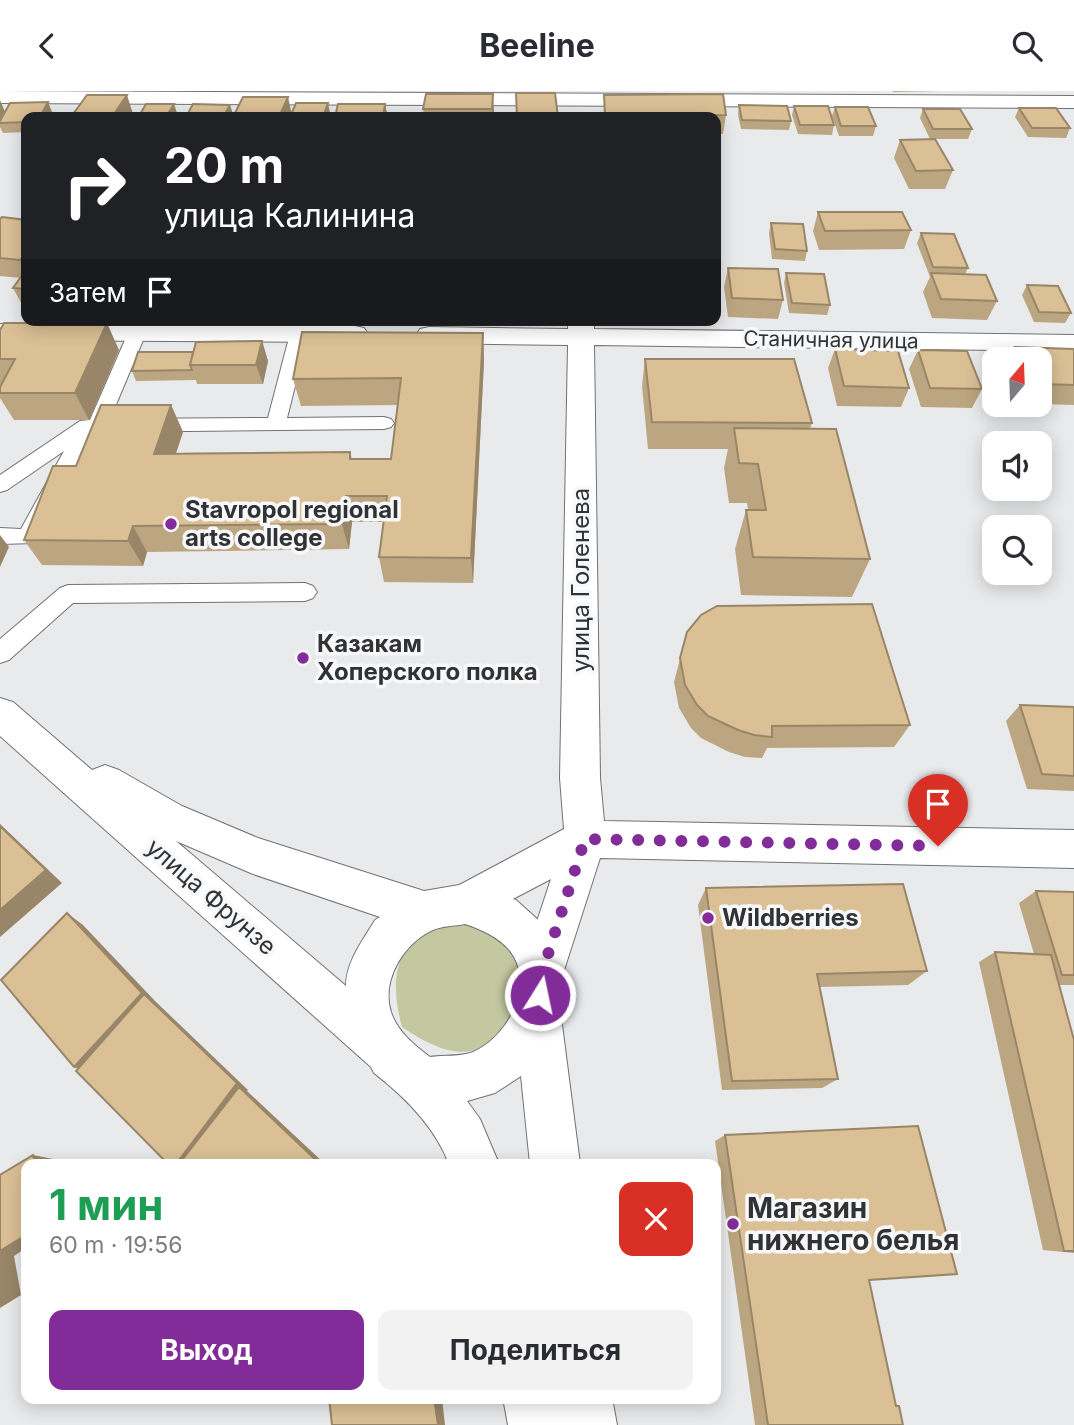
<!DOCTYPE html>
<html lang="ru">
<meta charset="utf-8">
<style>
body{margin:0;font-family:Inter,sans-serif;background:#f2f2f3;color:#2b2b33;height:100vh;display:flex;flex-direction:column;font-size:26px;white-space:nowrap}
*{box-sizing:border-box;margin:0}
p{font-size:23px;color:#7c7c81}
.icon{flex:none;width:38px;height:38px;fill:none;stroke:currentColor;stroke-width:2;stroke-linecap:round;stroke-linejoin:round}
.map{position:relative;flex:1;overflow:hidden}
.sheet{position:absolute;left:21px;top:1068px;width:700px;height:245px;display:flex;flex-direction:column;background:#fff;border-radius:14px;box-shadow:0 4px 18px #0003}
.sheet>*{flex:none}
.hud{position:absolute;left:21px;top:21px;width:700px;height:214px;border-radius:14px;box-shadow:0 4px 18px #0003;background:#202124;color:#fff;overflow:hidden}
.needle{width:46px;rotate:19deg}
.buttons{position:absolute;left:982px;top:256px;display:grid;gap:14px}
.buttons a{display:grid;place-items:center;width:70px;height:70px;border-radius:14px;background:#fff;box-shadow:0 4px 18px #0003;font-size:35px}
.pin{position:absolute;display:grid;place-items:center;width:60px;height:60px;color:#fff;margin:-72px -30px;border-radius:50% 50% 50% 0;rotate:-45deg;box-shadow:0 0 7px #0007}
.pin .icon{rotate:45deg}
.me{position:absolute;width:77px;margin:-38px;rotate:10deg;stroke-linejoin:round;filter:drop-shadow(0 0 5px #0008)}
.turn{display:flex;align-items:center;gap:24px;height:147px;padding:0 28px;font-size:32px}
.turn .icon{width:91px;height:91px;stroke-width:2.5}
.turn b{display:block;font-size:49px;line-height:60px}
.then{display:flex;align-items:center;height:66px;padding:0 28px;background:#0003;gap:14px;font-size:26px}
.round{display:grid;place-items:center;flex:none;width:74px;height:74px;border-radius:14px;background:#f2f2f3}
.headline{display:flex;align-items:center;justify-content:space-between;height:119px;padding:0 28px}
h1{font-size:42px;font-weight:700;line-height:52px;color:#1e9e55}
.action{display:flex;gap:14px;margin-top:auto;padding:14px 28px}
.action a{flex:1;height:80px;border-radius:14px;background:#822c99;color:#fff;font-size:28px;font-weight:700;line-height:80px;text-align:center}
.action a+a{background:#f2f2f3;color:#2b2b33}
header{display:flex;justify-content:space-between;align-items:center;height:91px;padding:0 28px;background:#fff;font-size:32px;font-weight:700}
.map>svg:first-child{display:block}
.green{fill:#c4c8a0}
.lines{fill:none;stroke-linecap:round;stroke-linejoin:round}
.service-casing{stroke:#717274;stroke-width:2}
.minor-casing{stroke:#717274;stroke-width:2}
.secondary-casing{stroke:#717274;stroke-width:2}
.service{fill:#fff;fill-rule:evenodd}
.minor{fill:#fff;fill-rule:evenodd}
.secondary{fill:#fff;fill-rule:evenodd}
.wall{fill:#bca581}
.shaded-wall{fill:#998669}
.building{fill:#dbc096;stroke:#998669;stroke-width:2}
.route{stroke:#822c99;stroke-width:12;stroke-dasharray:0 21.6}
.poi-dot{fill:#822c99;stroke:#f7f8fa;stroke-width:2.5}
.labels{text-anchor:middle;stroke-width:7;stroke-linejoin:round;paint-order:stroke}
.far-street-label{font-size:21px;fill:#323233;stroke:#f7f8fa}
.poi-label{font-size:24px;font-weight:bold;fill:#323233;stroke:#f7f8fa;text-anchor:start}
.street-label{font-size:24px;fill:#323233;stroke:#f7f8fa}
.near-poi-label{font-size:28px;font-weight:bold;fill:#323233;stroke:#f7f8fa;text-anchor:start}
</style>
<header><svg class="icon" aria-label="back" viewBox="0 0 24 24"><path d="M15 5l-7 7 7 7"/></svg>Beeline<svg class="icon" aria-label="search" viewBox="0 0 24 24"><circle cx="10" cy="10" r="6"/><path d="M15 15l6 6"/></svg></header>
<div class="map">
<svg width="1074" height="1334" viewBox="0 0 1074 1334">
<rect width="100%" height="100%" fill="#e9eaec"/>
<path class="green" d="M463,833C472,836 486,837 495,842C499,844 502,851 506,854C536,887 516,940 477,958C453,968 421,949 402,936C392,899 390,858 430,839C439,835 453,835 463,833Z"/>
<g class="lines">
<defs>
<path id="service" d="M137,237L146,242L110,328L268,327L290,243L299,238L308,243L287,327L384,326L391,328L394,332L391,336L384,338L94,341L36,452L0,453V437L21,438L64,360L7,399L0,401V384L80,330L90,329L128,242Z
M305,492L313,495L317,501L313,507L305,510L73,512L9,569L0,572V548L60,497L68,494Z"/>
<path id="minor" d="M0,0L1074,5V17L0,12Z
M568,229H594V238L1074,244V260L594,254L600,687L604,730L1074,739V777L600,767L558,898L542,904L526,898L520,882L551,788L465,833L450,827L444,813L450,799L564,738L560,687L568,254L429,252L420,250L416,244L420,238L429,236L568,238Z
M0,233L355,235L364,237L368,243L364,249L355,251L0,249Z"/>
<path id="secondary" d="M0,607L13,611L92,679L105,674L119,679L182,715L258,747L424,800L465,793L516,809L546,836L564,882L561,926L580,1073H530L521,985L495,1002L467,1010L480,1028L499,1073H449C435,1036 405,1006 374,982L371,976L0,645ZM176,750L253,783L380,826L375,829C363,849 346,871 346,895ZM465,833C483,839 504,848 514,866C533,899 506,947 473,961C461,966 443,964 430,966C414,954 397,940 391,921C381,889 404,852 433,839C442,835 455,835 465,833Z
M503,1307H612L617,1334H508Z"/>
</defs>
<use href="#service" class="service-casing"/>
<use href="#minor" class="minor-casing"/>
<use href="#secondary" class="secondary-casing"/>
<use href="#service" class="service"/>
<use href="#minor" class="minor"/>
<use href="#secondary" class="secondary"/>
</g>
<path class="wall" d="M893,0H942L893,1Z
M493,3V26H424L423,18Z
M604,4L726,24L723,43H716V26H604Z
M739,14L791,30L789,39L741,38L738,24Z
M794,15L834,34L832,44L798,43L792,24Z
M835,16L876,35L873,45H839L832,25Z
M1019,17L1070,37L1066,47L1028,46L1015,26Z
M923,18L972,38L968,48H930L920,27Z
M5,20L52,21L26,26V41L3,42L0,36V32Z
M900,49L953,79L945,98H909L894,67Z
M818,121L911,139L904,158L819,159L813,140Z
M0,128L26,129V217H24L13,197L21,187L0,185Z
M771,132L807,160L805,170L772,168L769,142Z
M921,142L968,177L965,183L997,210L987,229L932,227L923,201L930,186L917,152Z
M728,177L783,209L778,228L728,226L724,196Z
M786,182L830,214L827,224L789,222L784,192Z
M1027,194L1071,222L1065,232L1034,231L1022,204Z
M0,239L119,259L89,329H14L0,307Z
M483,242L484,269L473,492L384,491L379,466L383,431H352L349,458L147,461L143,475L42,474L24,449L76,375L171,314L183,341L176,362L350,361L352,368H391L398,314L301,315L293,288Z
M262,250L268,270L263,293H197L196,289L136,290L132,280L193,261Z
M1015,256L1074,258V314L1040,313V268H1009Z
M835,258L909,297L901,316L837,315L828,277Z
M918,259L982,298L972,317L921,316L909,278Z
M645,268L812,332L810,338L870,468L852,506L741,504L735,458L746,419H748L747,412H729L724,377L728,358H648L642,295Z
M687,541L910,634L894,656L767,657L762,667L745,666L729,661L701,647L691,637L679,617L674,591Z
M1020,614L1074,616V700L1027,698L1006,630Z
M706,797L927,880L908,894L819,896L838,988L822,997L722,999L698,814Z
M1036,800L1074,801V894H1059L1074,949V1162L1043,1159L979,871L995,861L1034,863L1019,812Z
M725,1044L869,1189L896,1313L899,1315L903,1334H755L715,1050Z"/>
<path class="shaded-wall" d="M493,3L494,21L493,26H492Z
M127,4L133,23L131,26H112Z
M288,6L292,24L291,26H279Z
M0,9L6,23L0,31Z
M48,11L52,21L49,26H40Z
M328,12L330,22L328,26H323Z
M174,13L177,22L175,26H166Z
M385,13L387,22L386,26H383Z
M230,14L233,23L231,26H223Z
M26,163V180L20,169Z
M107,232L119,259L89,329L75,302Z
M483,242L484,269L473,492L471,467Z
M262,250L268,270L263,293L256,274Z
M171,314L183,341L167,389L154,363Z
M346,405L352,431L349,458L342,433Z
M133,435L147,461L143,475L128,450Z
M0,444L9,456L0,476Z
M0,733L62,792L0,846Z
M67,822L83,834L155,910L248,999L247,1000L325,1073H176L91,983L74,976Z
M33,1064L53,1068L54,1073H35Z
M26,1144V1157L14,1165L21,1204L0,1217V1160Z
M434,1307H442L445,1334H438Z"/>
<path class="building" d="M516,2H555L558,26H517Z
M426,3H493L492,18H423Z
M723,3L726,24L605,25L604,4Z
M87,4H127L112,26H71Z
M243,6H288L279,26H233Z
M48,11L40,26H26V31L0,32V30L10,12Z
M296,12H328L323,26H290Z
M146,13H174L166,26L139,25Z
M193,13L230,14L223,26H186Z
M338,13H385L383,26H335Z
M739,14L787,15L791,30L742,29Z
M794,15H828L834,34H800Z
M835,16H868L876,35H841Z
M1019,17H1056L1070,37H1032Z
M923,18H960L972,38H933Z
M122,25H156V26H121Z
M935,48L953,79L916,80L900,49Z
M818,121H902L911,139L825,140Z
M2,126L26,129V163L20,169L0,167V128Z
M771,132L803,133L807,160L775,158Z
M921,142L954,143L968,177L933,176Z
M728,177L778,178L783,209L732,207Z
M26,179V198L13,197Z
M786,182L824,183L830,214L792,212Z
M931,182L986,184L997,210L941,208Z
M1027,194L1058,195L1071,222L1039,221Z
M4,232H107L75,302H0V296L15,268H0V239Z
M302,241L483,242L471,467L379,466L387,405H346L342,433L133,435L128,450L24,449L53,375H76L101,314H171L154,363L350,361V368H391L401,287L293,288Z
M262,250L256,274H190L196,251Z
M1015,256L1074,258V294L1040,293V268H1020Z
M835,258L898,260L909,297L844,295Z
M918,259L967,260L982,298L930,297Z
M138,261H193L190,274L192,279L132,280Z
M645,268H794L812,332L652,331Z
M734,337L836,338L870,468L753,466L746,419H766L758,373L739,372Z
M872,513L910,634L772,635V646L754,644L738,639L708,625L697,614L685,594L680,567L687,541L701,524L717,515Z
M1020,614L1074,616V685L1042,683Z
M0,735L46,779L0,819Z
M903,793L927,880L817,883L838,988L732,990L706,797Z
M1036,800L1074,801V884H1062Z
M67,822L142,902L74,976L1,889Z
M995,861L1051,864L1074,949V1160H1064Z
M144,903L237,992L176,1073H168L76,980Z
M239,996L320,1073H179Z
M918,1035L957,1183L869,1189L896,1315H899L903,1334H768L725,1044Z
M33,1064L35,1073H26V1144L0,1160V1084Z
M329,1307H434L438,1334H332Z"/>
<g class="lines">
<path class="route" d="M540,904L542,882L585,748L938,755"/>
</g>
<g class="poi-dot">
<circle cx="171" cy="433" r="7"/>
<circle cx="303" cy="567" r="7"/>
<circle cx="708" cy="827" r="7"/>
<circle cx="733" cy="1133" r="7"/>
</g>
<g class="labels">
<g class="far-street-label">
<text transform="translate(831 249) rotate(1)" y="7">Станичная улица</text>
</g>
<g class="poi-label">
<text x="185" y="427">Stavropol regional<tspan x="185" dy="28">arts college</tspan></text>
<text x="317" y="561">Казакам<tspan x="317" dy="28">Хоперского полка</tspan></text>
<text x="722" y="835">Wildberries</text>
</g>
<g class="street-label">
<text transform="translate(581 489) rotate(-90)" y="8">улица Голенева</text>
<text transform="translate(211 806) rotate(41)" y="8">улица Фрунзе</text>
</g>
<g class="near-poi-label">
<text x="747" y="1127">Магазин<tspan x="747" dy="32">нижнего белья</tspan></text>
</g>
</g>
</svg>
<div class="buttons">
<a><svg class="needle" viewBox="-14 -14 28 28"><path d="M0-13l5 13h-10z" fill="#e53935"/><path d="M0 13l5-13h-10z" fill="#7c7c81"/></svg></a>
<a><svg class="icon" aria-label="sound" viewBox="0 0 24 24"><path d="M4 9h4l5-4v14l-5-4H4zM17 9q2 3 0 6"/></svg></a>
<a><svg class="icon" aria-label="search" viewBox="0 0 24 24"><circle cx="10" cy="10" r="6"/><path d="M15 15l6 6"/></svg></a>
</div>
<div class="pin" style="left:938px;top:755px;background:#d93025"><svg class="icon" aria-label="arrive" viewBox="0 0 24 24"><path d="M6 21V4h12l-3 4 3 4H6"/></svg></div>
<svg class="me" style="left:540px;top:904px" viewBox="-20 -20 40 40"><circle r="17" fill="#822c99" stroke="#fff" stroke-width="3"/><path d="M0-11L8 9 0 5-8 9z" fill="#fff"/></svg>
<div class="hud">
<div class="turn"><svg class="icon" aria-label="right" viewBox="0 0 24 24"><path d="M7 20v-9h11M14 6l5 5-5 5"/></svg><div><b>20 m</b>улица Калинина</div></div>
<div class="then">Затем<svg class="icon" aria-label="arrive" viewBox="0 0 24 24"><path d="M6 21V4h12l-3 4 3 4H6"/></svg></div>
</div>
<section class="sheet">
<div class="headline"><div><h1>1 мин</h1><p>60 m · 19:56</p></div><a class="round" style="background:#d93025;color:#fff"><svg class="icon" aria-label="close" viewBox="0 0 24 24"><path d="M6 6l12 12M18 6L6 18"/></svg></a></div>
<div class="action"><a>Выход</a><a>Поделиться</a></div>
</section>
</div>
